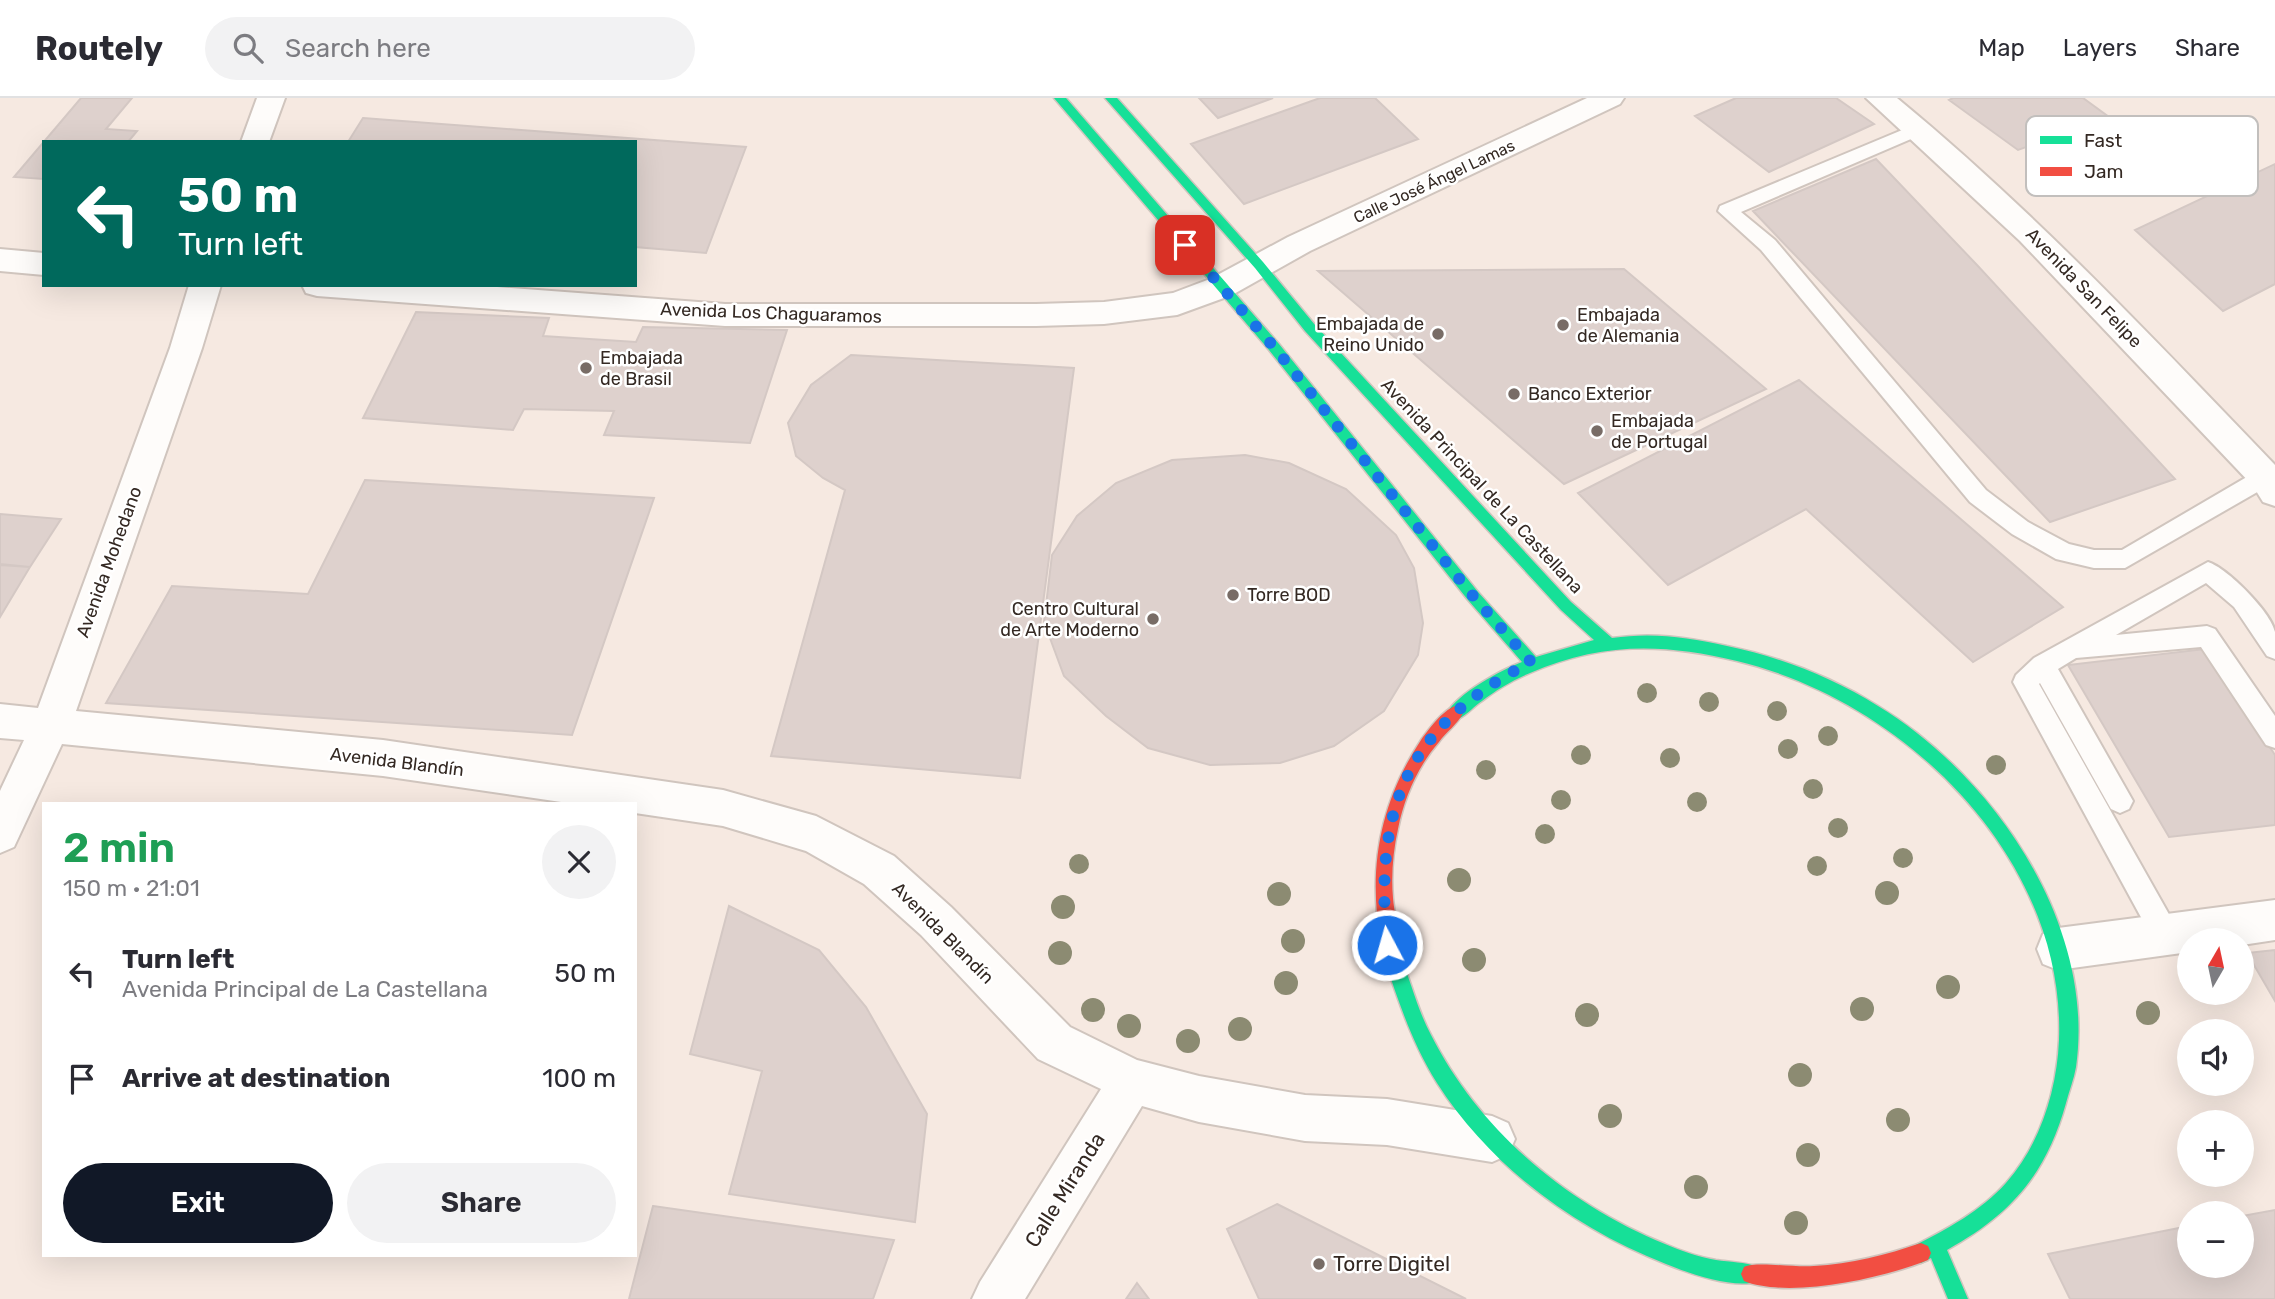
<!DOCTYPE html>
<meta charset="utf-8">
<style>
body{margin:0;font-family:Rubik,sans-serif;background:#f2f2f3;color:#2b2b33;height:100vh;display:flex;flex-direction:column;font-size:26px;white-space:nowrap}
*{box-sizing:border-box;margin:0}
p{font-size:23px;color:#7c7c81}
.icon{flex:none;width:38px;height:38px;fill:none;stroke:currentColor;stroke-width:2;stroke-linecap:round;stroke-linejoin:round}
.map{position:relative;flex:1;overflow:hidden}
.panel{position:absolute;left:42px;top:704px;width:595px;height:455px;display:flex;flex-direction:column;background:#fff;border-radius:0px;box-shadow:0 7px 28px #0002}
.panel>*{flex:none}
.top-card{position:absolute;left:42px;top:42px;width:595px;height:147px;border-radius:0px;box-shadow:0 7px 28px #0002;background:#00695c;color:#fff;overflow:hidden}
.needle{width:46px;rotate:9deg}
.controls{position:absolute;left:2177px;top:830px;display:grid;gap:14px}
.controls a{display:grid;place-items:center;width:77px;height:77px;border-radius:50%;background:#fff;box-shadow:0 7px 28px #0002;font-size:35px}
.pin{position:absolute;display:grid;place-items:center;width:60px;height:60px;color:#fff;margin:-30px;border-radius:14px;box-shadow:0 4px 10px #0006}
.me{position:absolute;width:77px;margin:-38px;rotate:354deg;stroke-linejoin:round;filter:drop-shadow(0 0 5px #0008)}
.turn{display:flex;align-items:center;gap:24px;height:147px;padding:0 21px;font-size:32px}
.turn .icon{width:91px;height:91px;stroke-width:2.5}
.turn b{display:block;font-size:49px;line-height:60px}
.round{display:grid;place-items:center;flex:none;width:74px;height:74px;border-radius:37px;background:#f2f2f3}
.head{display:flex;align-items:center;justify-content:space-between;height:119px;padding:0 21px}
h1{font-size:42px;font-weight:600;line-height:52px;color:#1e9e55}
.primary-button{display:flex;gap:14px;margin-top:auto;padding:14px 21px}
.primary-button a{flex:1;height:80px;border-radius:42px;background:#111827;color:#fff;font-size:28px;font-weight:600;line-height:80px;text-align:center}
.primary-button a+a{background:#f2f2f3;color:#2b2b33}
ul{padding:0;list-style:none}
li{display:flex;align-items:center;gap:21px;height:105px;padding:0 21px}
li div{flex:1}
li b{display:block;font-size:26px}
li em{font-style:normal}
header{display:flex;align-items:center;gap:42px;box-sizing:border-box;height:98px;padding:0 35px;background:#fff;border-bottom:2px solid #e1e1e2}
header strong{font-size:33px}
nav{display:flex;gap:38px;margin-inline-start:auto;font-size:24px}
.search{width:490px;height:63px;background:#f2f2f3;display:flex;align-items:center;gap:18px;box-sizing:border-box;padding:0 24px;border-radius:38px;color:#7c7c81;font-size:26px}
.map>svg:first-child{display:block}
.building{fill:#ded1cd;stroke:#d4c8c4;stroke-width:2}
.lines{fill:none;stroke-linecap:round;stroke-linejoin:round}
.lane-casing{stroke:#d0c5be;stroke-width:4}
.street-casing{stroke:#d0c5be;stroke-width:4}
.fast-casing{stroke:#d0c5be;stroke-width:3}
.jam-casing{stroke:#d0c5be;stroke-width:3}
.lane{fill:#fefcfa;fill-rule:evenodd}
.street{fill:#fefcfa;fill-rule:evenodd}
.fast{fill:#16e098;fill-rule:evenodd}
.jam{fill:#f24e42;fill-rule:evenodd}
.tree{fill:#8c8b72}
.route{stroke:#1a73e8;stroke-width:12;stroke-dasharray:0 21.6}
.poi-dot{fill:#786c66;stroke:#fff;stroke-width:2.5}
.labels{text-anchor:middle;stroke-width:5;stroke-linejoin:round;paint-order:stroke}
.far-street-label{font-size:16px;fill:#342923;stroke:#fff}
.street-label{font-size:18px;fill:#342923;stroke:#fff}
.poi-label{font-size:18px;fill:#342923;stroke:#fff;text-anchor:start}
.near-street-label{font-size:21px;fill:#342923;stroke:#fff}
.near-poi-label{font-size:21px;fill:#342923;stroke:#fff;text-anchor:start}
.key{fill:#fff;stroke:#c2bfbd;stroke-width:2}
.key-label{font-size:19px;fill:#342923}
</style>
<header>
<strong>Routely</strong>
<div class="search"><svg class="icon" aria-label="search" viewBox="0 0 24 24"><circle cx="10" cy="10" r="6"/><path d="M15 15l6 6"/></svg>Search here</div>
<nav><a>Map</a><a>Layers</a><a>Share</a></nav>
</header>
<div class="map">
<svg width="2275" height="1201" viewBox="0 0 2275 1201">
<rect width="100%" height="100%" fill="#f6e9e1"/>
<path class="building" d="M81,0H132L106,31L137,33L128,44H44V81L14,79Z
M1199,0H1273L1218,20Z
M1320,0H1375L1418,41L1244,106L1191,46Z
M1736,0H1836L1874,26L1769,74L1695,18Z
M1953,0H2083L2109,19L2018,52L1949,2Z
M363,20L746,49L706,155L635,149V44H348Z
M1876,61L1977,167L2175,381L2050,424L1753,113Z
M2275,66V186L2223,213L2135,132Z
M1624,171L1766,291L1564,386L1318,173Z
M416,214L549,220L543,238L636,244L643,229L787,232L750,345L604,337L614,313L524,311L513,332L363,320Z
M851,257L1074,270L1020,680L771,658L845,392L823,380L796,358L788,325L811,287Z
M1799,282L2063,509L1973,564L1806,411L1668,487L1578,395Z
M1245,357L1289,365L1346,391L1396,437L1414,470L1423,525L1418,557L1384,613L1334,648L1280,665L1210,667L1148,650L1106,618L1064,578L1044,524L1052,457L1077,418L1116,385L1172,362Z
M365,382L654,400L572,637L106,605L172,488L308,496Z
M0,416L61,421L30,469L0,466Z
M0,467L30,469L0,519Z
M2205,551L2275,657V727L2169,739L2068,567Z
M729,808L819,852L866,909L927,1016L915,1124L729,1096L762,973L690,956Z
M2275,852V903L2247,855Z
M1277,1106L1466,1201H1259L1227,1131Z
M653,1108L894,1142L873,1201H629Z
M2275,1112V1201H2070L2048,1156L2189,1128V1167H2242V1118Z
M1137,1185L1149,1201H1126Z"/>
<g class="lines">
<defs>
<path id="lane" d="M1919,25L1925,27L1928,31L1925,35L1741,114L1775,142L1986,392L2028,424L2069,446L2094,452H2122L2257,373L2265,370L2273,373L2275,377L2273,385L2125,470H2094L2056,461L2012,436L1970,404L1761,152L1718,113L1720,108Z
M2208,464C2227,470 2271,514 2275,534C2275,542 2275,552 2275,561L2267,558L2234,509L2206,485L2116,537L2207,528L2215,531L2275,618V650L2266,647L2201,549L2076,560L2058,571L2133,703L2129,711L2120,715L2111,711L2040,585L2039,586L2175,827L2179,836L2175,845L2165,849L2155,845L2013,584L2016,577L2034,560Z"/>
<path id="street" d="M257,0H285L269,44H241Z
M1587,0H1624L1620,6L1310,153L1232,197L1177,217L1104,226L1036,228H725L317,198L306,195L302,187H471L725,206H1036L1104,204L1173,195L1210,181L1288,139Z
M1866,0H1897C2033,112 2153,240 2275,367V408L2263,404L2253,388L2020,143Z
M0,151L44,155V177L0,173Z
M189,187H221L202,250L76,613L383,642L723,692L816,718L894,758L951,809L1070,929L1137,962L1199,978L1305,997L1387,1001L1492,1018L1508,1025L1515,1041L1508,1057L1492,1064L1387,1047L1305,1043L1199,1024L1142,1008L1025,1201H972L980,1184L1101,991L1038,961L921,837L864,786L806,753L723,728L635,715V705H568L383,678L62,646L14,749L0,755V693L24,642L0,640V606L38,610L170,250Z
M2275,802V842L2242,847V842H2189V854L2058,872L2043,866L2037,851L2043,836L2058,830Z"/>
<path id="fast" d="M1054,0H1066L1279,246L1478,494L1536,559L1594,542L1561,512L1305,233L1255,170L1105,0H1117L1263,164L1315,227L1571,504L1612,540C1651,534 1688,539 1727,548C1780,559 1832,579 1878,608C1995,679 2096,828 2076,969C2074,981 2069,993 2066,1005C2046,1076 2012,1116 1947,1152L1968,1201H1948L1931,1160L1921,1165L1914,1162L1911,1155L1914,1148C1947,1131 1981,1113 2006,1085C2040,1047 2057,992 2059,942C2066,761 1905,603 1737,563C1663,545 1601,544 1530,575C1513,582 1496,592 1482,603C1474,608 1468,616 1460,620C1454,623 1455,622 1449,620L1447,615C1457,596 1501,572 1522,564L1468,502L1269,252Z
M1394,854L1400,857C1411,883 1417,911 1431,937C1479,1032 1567,1106 1665,1146C1681,1153 1699,1159 1716,1162C1730,1164 1745,1164 1758,1169L1761,1176L1758,1183C1736,1192 1688,1175 1666,1166C1574,1130 1490,1068 1437,985C1413,947 1399,905 1385,863L1388,857Z"/>
<path id="jam" d="M1455,608L1461,610L1463,615C1458,626 1446,634 1439,644C1418,668 1404,700 1398,731C1393,753 1391,778 1393,800C1394,815 1404,859 1400,869L1394,872L1388,869C1381,853 1379,834 1377,816C1371,753 1386,695 1421,642C1429,631 1442,613 1455,608Z
M1921,1145L1928,1148L1931,1155L1928,1162C1884,1180 1789,1201 1744,1183L1741,1176L1744,1169C1757,1163 1796,1170 1814,1168C1851,1166 1886,1157 1921,1145Z"/>
</defs>
<use href="#lane" class="lane-casing"/>
<use href="#street" class="street-casing"/>
<use href="#fast" class="fast-casing"/>
<use href="#jam" class="jam-casing"/>
<use href="#lane" class="lane"/>
<use href="#street" class="street"/>
<use href="#fast" class="fast"/>
<use href="#jam" class="jam"/>
</g>
<g class="tree">
<circle cx="1647" cy="595" r="10"/>
<circle cx="1709" cy="604" r="10"/>
<circle cx="1777" cy="613" r="10"/>
<circle cx="1828" cy="638" r="10"/>
<circle cx="1788" cy="651" r="10"/>
<circle cx="1581" cy="657" r="10"/>
<circle cx="1670" cy="660" r="10"/>
<circle cx="1996" cy="667" r="10"/>
<circle cx="1486" cy="672" r="10"/>
<circle cx="1813" cy="691" r="10"/>
<circle cx="1561" cy="702" r="10"/>
<circle cx="1697" cy="704" r="10"/>
<circle cx="1838" cy="730" r="10"/>
<circle cx="1545" cy="736" r="10"/>
<circle cx="1903" cy="760" r="10"/>
<circle cx="1079" cy="766" r="10"/>
<circle cx="1817" cy="768" r="10"/>
<circle cx="1459" cy="782" r="12"/>
<circle cx="1887" cy="795" r="12"/>
<circle cx="1279" cy="796" r="12"/>
<circle cx="1063" cy="809" r="12"/>
<circle cx="1293" cy="843" r="12"/>
<circle cx="1060" cy="855" r="12"/>
<circle cx="1474" cy="862" r="12"/>
<circle cx="1286" cy="885" r="12"/>
<circle cx="1948" cy="889" r="12"/>
<circle cx="1862" cy="911" r="12"/>
<circle cx="1093" cy="912" r="12"/>
<circle cx="2148" cy="915" r="12"/>
<circle cx="1587" cy="917" r="12"/>
<circle cx="1129" cy="928" r="12"/>
<circle cx="1240" cy="931" r="12"/>
<circle cx="1188" cy="943" r="12"/>
<circle cx="1800" cy="977" r="12"/>
<circle cx="1610" cy="1018" r="12"/>
<circle cx="1898" cy="1022" r="12"/>
<circle cx="1808" cy="1057" r="12"/>
<circle cx="1696" cy="1089" r="12"/>
<circle cx="1796" cy="1125" r="12"/>
</g>
<g class="lines">
<path class="route" d="M1185,147L1274,249L1473,498L1531,564C1406,628 1374,711 1387,847"/>
</g>
<g class="poi-dot">
<circle cx="1563" cy="227" r="7"/>
<circle cx="1438" cy="236" r="7"/>
<circle cx="586" cy="270" r="7"/>
<circle cx="1514" cy="296" r="7"/>
<circle cx="1597" cy="333" r="7"/>
<circle cx="1233" cy="497" r="7"/>
<circle cx="1153" cy="521" r="7"/>
<circle cx="1319" cy="1166" r="7"/>
</g>
<g class="labels">
<g class="far-street-label">
<text transform="translate(1434 83) rotate(-25)" y="6">Calle José Ángel Lamas</text>
</g>
<g class="street-label">
<text transform="translate(2084 190) rotate(46)" y="6">Avenida San Felipe</text>
<text transform="translate(771 215) rotate(2)" y="6">Avenida Los Chaguaramos</text>
<text transform="translate(1482 388) rotate(47)" y="6">Avenida Principal de La Castellana</text>
<text transform="translate(109 464) rotate(-70)" y="6">Avenida Mohedano</text>
<text transform="translate(397 664) rotate(7)" y="6">Avenida Blandín</text>
<text transform="translate(943 835) rotate(45)" y="6">Avenida Blandín</text>
</g>
<g class="poi-label">
<text x="1577" y="223">Embajada<tspan x="1577" dy="21">de Alemania</tspan></text>
<text x="1424" y="232" text-anchor="end">Embajada de<tspan x="1424" dy="21">Reino Unido</tspan></text>
<text x="600" y="266">Embajada<tspan x="600" dy="21">de Brasil</tspan></text>
<text x="1528" y="302">Banco Exterior</text>
<text x="1611" y="329">Embajada<tspan x="1611" dy="21">de Portugal</tspan></text>
<text x="1247" y="503">Torre BOD</text>
<text x="1139" y="517" text-anchor="end">Centro Cultural<tspan x="1139" dy="21">de Arte Moderno</tspan></text>
</g>
<g class="near-street-label">
<text transform="translate(1065 1092) rotate(-58)" y="7">Calle Miranda</text>
</g>
<g class="near-poi-label">
<text x="1333" y="1173">Torre Digitel</text>
</g>
</g>
<rect x="2026" y="18" width="232" height="80" rx="10" class="key"/>
<rect x="2040" y="38" width="32" height="8" fill="#16e098"/>
<rect x="2040" y="69" width="32" height="9" fill="#f24e42"/>
<g class="key-label">
<text x="2084" y="49">Fast</text>
<text x="2084" y="80">Jam</text>
</g>
</svg>
<div class="controls">
<a><svg class="needle" viewBox="-14 -14 28 28"><path d="M0-13l5 13h-10z" fill="#e53935"/><path d="M0 13l5-13h-10z" fill="#7c7c81"/></svg></a>
<a><svg class="icon" aria-label="sound" viewBox="0 0 24 24"><path d="M4 9h4l5-4v14l-5-4H4zM17 9q2 3 0 6"/></svg></a>
<a>+</a>
<a>−</a>
</div>
<div class="pin" style="left:1185px;top:147px;background:#d93025"><svg class="icon" aria-label="arrive" viewBox="0 0 24 24"><path d="M6 21V4h12l-3 4 3 4H6"/></svg></div>
<svg class="me" style="left:1387px;top:847px" viewBox="-20 -20 40 40"><circle r="17" fill="#1a73e8" stroke="#fff" stroke-width="3"/><path d="M0-11L8 9 0 5-8 9z" fill="#fff"/></svg>
<div class="top-card">
<div class="turn"><svg class="icon" aria-label="left" viewBox="0 0 24 24"><path d="M17 20v-9H6M10 6l-5 5 5 5"/></svg><div><b>50 m</b>Turn left</div></div>
</div>
<section class="panel">
<div class="head"><div><h1>2 min</h1><p>150 m · 21:01</p></div><a class="round"><svg class="icon" aria-label="close" viewBox="0 0 24 24"><path d="M6 6l12 12M18 6L6 18"/></svg></a></div>
<ul>
<li><svg class="icon" aria-label="left" viewBox="0 0 24 24"><path d="M17 20v-9H6M10 6l-5 5 5 5"/></svg><div><b>Turn left</b><p>Avenida Principal de La Castellana</p></div><em>50 m</em></li>
<li><svg class="icon" aria-label="arrive" viewBox="0 0 24 24"><path d="M6 21V4h12l-3 4 3 4H6"/></svg><div><b>Arrive at destination</b></div><em>100 m</em></li>
</ul>
<div class="primary-button"><a>Exit</a><a>Share</a></div>
</section>
</div>
